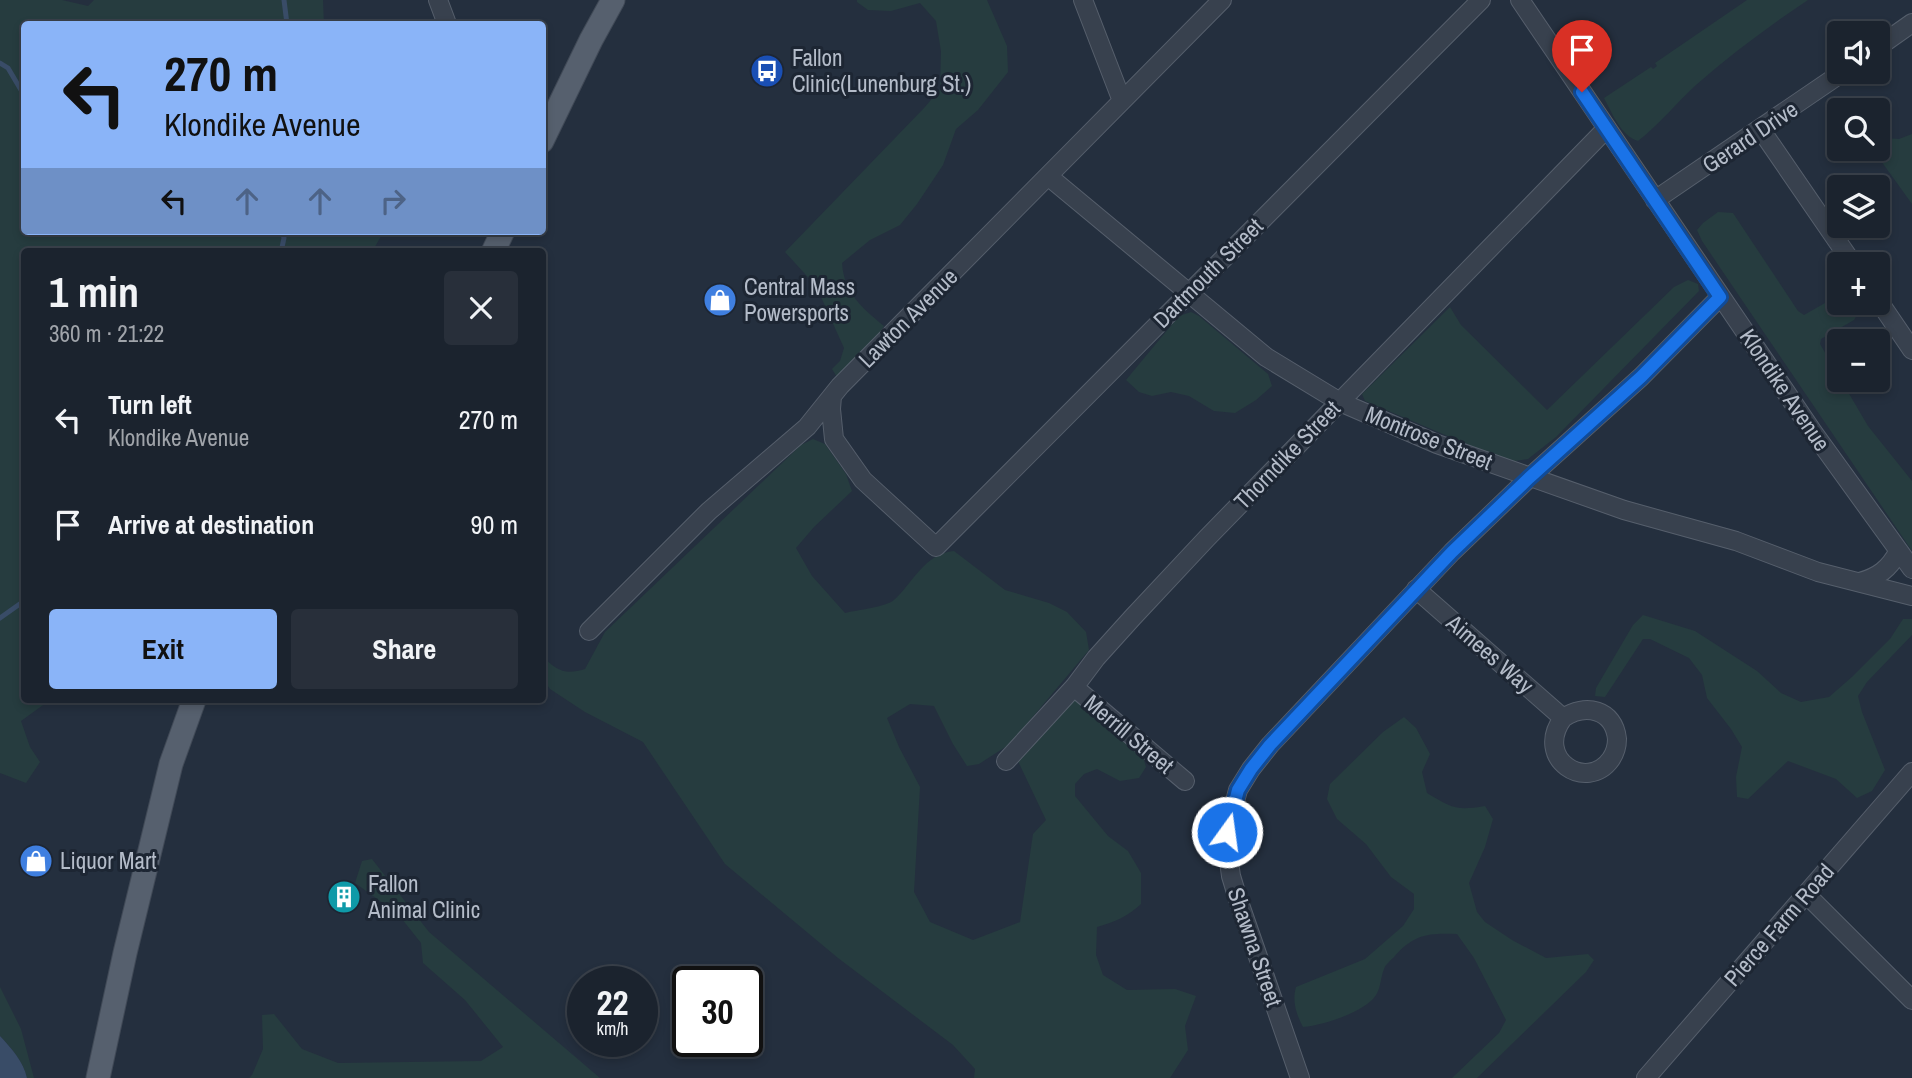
<!DOCTYPE html>
<meta charset="utf-8">
<style>
body{margin:0;font-family:"Archivo Narrow",sans-serif;background:#282f3a;color:#f1f3f6;height:100vh;display:flex;flex-direction:column;font-size:26px;white-space:nowrap}
*{box-sizing:border-box;margin:0}
p{font-size:23px;color:#a0a4aa}
.icon{flex:none;width:38px;height:38px;fill:none;stroke:currentColor;stroke-width:2;stroke-linecap:round;stroke-linejoin:round}
.map{position:relative;flex:1;overflow:hidden}
.drawer{position:absolute;left:21px;top:248px;width:525px;height:455px;display:flex;flex-direction:column;background:#1b232e;border-radius:7px;box-shadow:0 4px 10px #0003,0 0 0 2px #39404a}
.drawer>*{flex:none}
.banner{position:absolute;left:21px;top:21px;width:525px;height:214px;border-radius:7px;box-shadow:0 4px 10px #0003,0 0 0 2px #39404a;background:#8ab4f8;color:#111;overflow:hidden}
.fabs{position:absolute;left:1827px;top:21px;display:grid;gap:14px}
.fabs a{display:grid;place-items:center;width:63px;height:63px;border-radius:7px;background:#1b232e;box-shadow:0 4px 10px #0003,0 0 0 2px #39404a;font-size:35px}
.speed{position:absolute;left:567px;top:966px;display:flex;gap:14px;font-size:35px;font-weight:700;text-align:center}
.speed>*{display:grid;place-content:center;width:91px;height:91px;border-radius:50%;background:#1b232e;box-shadow:0 4px 10px #0003,0 0 0 2px #39404a;line-height:1}
.speed small{font-size:18px;font-weight:400}
.speed .limit{border:4px solid #111;border-radius:10px;background:#fff;color:#111}
.pin{position:absolute;display:grid;place-items:center;width:60px;height:60px;color:#fff;margin:-72px -30px;border-radius:50% 50% 50% 0;rotate:-45deg;box-shadow:0 0 7px #0007}
.pin .icon{rotate:45deg}
.me{position:absolute;width:77px;margin:-38px;rotate:14deg;stroke-linejoin:round;filter:drop-shadow(0 0 5px #0008)}
.turn{display:flex;align-items:center;gap:24px;height:147px;padding:0 28px;font-size:32px}
.turn .icon{width:91px;height:91px;stroke-width:2.5}
.turn b{display:block;font-size:49px;line-height:60px}
.lanes{display:flex;align-items:center;height:66px;padding:0 28px;background:#0003;justify-content:center;gap:35px;direction:ltr}
.lanes .off{opacity:.35}
.round{display:grid;place-items:center;flex:none;width:74px;height:74px;border-radius:7px;background:#282f3a}
.summary{display:flex;align-items:center;justify-content:space-between;height:119px;padding:0 28px}
h1{font-size:42px;font-weight:700;line-height:52px}
.primary-button{display:flex;gap:14px;margin-top:auto;padding:14px 28px}
.primary-button a{flex:1;height:80px;border-radius:7px;background:#8ab4f8;color:#111;font-size:28px;font-weight:700;line-height:80px;text-align:center}
.primary-button a+a{background:#282f3a;color:#f1f3f6}
ul{padding:0;list-style:none}
li{display:flex;align-items:center;gap:21px;height:105px;padding:0 28px}
li div{flex:1}
li b{display:block;font-size:26px}
li em{font-style:normal}
.map>svg:first-child{display:block}
.green{fill:#263c3f}
.water{fill:#394c67}
.lines{fill:none;stroke-linecap:round;stroke-linejoin:round}
.stream{stroke:#394c67;stroke-width:5}
.minor-casing{stroke:#565f6c;stroke-width:20}
.major-casing{stroke:#414a57;stroke-width:25}
.minor{stroke:#38414e;stroke-width:18}
.major{stroke:#56606e;stroke-width:23}
.route-casing{stroke:#114b97;stroke-width:18}
.route{stroke:#1a73e8;stroke-width:12}
.labels{text-anchor:middle;stroke-width:6;stroke-linejoin:round;paint-order:stroke}
.poi-label{font-size:23px;fill:#b4bcc9;stroke:#1d2633;text-anchor:start}
.street-label{font-size:23px;fill:#b4bcc9;stroke:#1d2633}
</style>
<div class="map">
<svg width="1912" height="1078" viewBox="0 0 1912 1078">
<rect width="100%" height="100%" fill="#242f3e"/>
<path class="green" d="M0,0H62L88,6L94,0H323L324,24H24V231H384L372,252H24V700H50L21,721L30,747L40,762L26,783L0,773Z
M857,0H987L1007,46L1008,72L978,110L956,129L943,165L917,204L900,225L870,240L842,263C844,293 862,308 884,326L877,337L840,382L832,369L840,361L844,348L816,286L785,252L925,107L940,89L941,51L936,21L920,3L891,11L868,10L857,2Z
M1747,0H1808C1769,26 1731,54 1696,85C1676,103 1660,124 1638,141C1621,136 1612,113 1604,98L1651,67L1653,69L1657,66L1655,63Z
M1912,134V204L1876,154L1875,149H1878V144L1884,138L1899,139Z
M1718,212L1733,213L1798,311L1804,315L1839,295V303H1861L1863,305L1854,320L1821,339L1820,344L1839,376V380H1841L1868,426L1912,481V551L1702,241L1697,230L1703,223Z
M1688,280L1698,284L1699,291L1556,437L1528,459L1509,462L1365,401L1362,394L1450,307L1461,325L1547,410L1674,287Z
M1191,312L1199,316L1268,374L1272,386L1256,400L1235,413L1214,411L1189,396L1171,392L1152,396L1139,392L1126,380L1179,316Z
M813,439L825,444L846,474L852,491L814,527L796,548L812,576L845,613C857,610 886,607 894,600C913,583 924,554 954,551L1005,590L1049,603L1067,612L1086,632L1089,650L1010,744L979,764L967,766L953,744L934,706L910,704L887,718L899,747L920,787L914,892L930,922L973,940L1020,922L1033,834L1046,820L1017,759L1067,703L1076,698L1142,753L1146,767L1139,778L1120,781L1097,769L1084,774L1075,784V796L1108,836L1128,851L1141,873V904C1128,916 1115,922 1097,927L1096,955L1103,975L1127,990L1175,989L1196,996L1185,1026L1188,1050L1170,1078H974L975,1069L953,1045L838,958L725,864L643,742L585,712L550,689L543,679L542,655C556,671 565,675 585,669L605,632L801,445Z
M1643,615L1695,631L1757,671L1781,693L1801,702L1829,697L1853,676L1890,639L1903,619H1912V635L1867,682L1858,696L1862,712L1885,770L1872,791L1857,798L1836,779L1788,761L1748,799L1737,797L1736,777L1742,747L1731,729L1707,698L1702,675L1689,658L1650,639H1643L1605,697L1595,696L1596,688L1633,625Z
M1404,717L1416,728L1430,754L1422,772L1427,793C1452,808 1456,811 1485,806L1493,819L1485,847L1469,883L1477,912L1485,922L1512,940L1546,958L1588,954L1594,960L1586,972L1477,1078H1452L1499,1033L1506,1020L1474,958L1457,934C1428,933 1414,934 1394,957C1391,960 1385,965 1384,969C1380,979 1381,991 1373,999C1358,1014 1324,1025 1303,1027C1296,1014 1292,1001 1296,987L1365,959L1403,926L1414,909V894L1391,877L1366,844L1337,819L1327,799L1330,784L1383,732Z
M372,859L429,932L600,1078H249L252,1075L263,1049L262,1015L274,1014L302,1049L338,1063L481,1061L503,1047L465,1000L423,963L421,943L398,914L355,883L362,861Z
M0,987L21,1029L34,1078H27C23,1061 12,1049 0,1036Z"/>
<path class="water" d="M0,1036C12,1049 23,1061 27,1078H0Z"/>
<g class="lines">
<path class="stream" d="M284,0L287,24
M0,63L8,68L24,95
M281,252L284,238L282,231
M0,618L24,601"/>
<defs>
<path id="minor" d="M438,0L447,24
M1083,0L1122,101
M1520,0L1813,432L1912,569
M1878,47L1912,23
M1761,130L1853,264
M1048,176L1266,357L1340,402L1437,444L1624,510L1736,541L1818,572L1912,596
M1655,200L1843,72
M1878,300L1912,350
M832,396L831,409L834,439L863,480L936,547L1481,0
M1860,582C1878,577 1889,569 1898,552
M1416,589L1563,718C1533,759 1587,793 1611,759C1615,753 1617,746 1617,739C1614,709 1585,703 1563,718
M589,631L709,511L807,427L840,386L1222,0
M1074,687L1185,781
M1006,761L1075,686L1096,658L1133,617L1207,538L1607,128
M1806,894L1912,1000
M1300,1078L1238,899L1231,876L1228,854L1227,832L1238,790L1251,769L1270,745L1452,552L1529,478L1641,377L1720,297
M1646,1078L1912,772"/>
<path id="major" d="M542,141L591,40L613,0
M493,252L503,231
M98,1078L125,953L171,764L194,700"/>
</defs>
<use href="#minor" class="minor-casing"/>
<use href="#major" class="major-casing"/>
<use href="#minor" class="minor"/>
<use href="#major" class="major"/>
</g>
<g class="lines">
<defs>
<path id="route" d="M1227,832L1238,790L1251,769L1270,745L1452,552L1529,478L1641,377L1720,297L1582,92"/>
</defs>
<use href="#route" class="route-casing"/>
<use href="#route" class="route"/>
</g>
<defs>
<symbol id="bus-disc" viewBox="-11 -11 22 22"><circle r="9.5" fill="#1a4fb4" stroke="#1d2633"/><path d="M-5-6H5V4H4V6H2V4H-2V6H-4V4H-5ZM-3.5-4V0h7V-4ZM-3.5 1.2v1.5H-2V1.2ZM2 1.2v1.5H3.5V1.2Z" fill="#fff"/></symbol>
<symbol id="shop-disc" viewBox="-11 -11 22 22"><circle r="9.5" fill="#3f7fe0" stroke="#1d2633"/><path d="M-5-2.5h2.3a2.7 3.5 0 0 1 5.4 0H5L5.5 6h-11ZM-1.5-2.5h3a1.5 2.3 0 0 0-3 0Z" fill="#fff"/></symbol>
<symbol id="building-disc" viewBox="-11 -11 22 22"><circle r="9.5" fill="#0f9aa8" stroke="#1d2633"/><path d="M-4-6H4V6H1V3H-1V6H-4ZM-2.5-4.3h1.7v1.8h-1.7ZM.8-4.3h1.7v1.8H.8ZM-2.5-1h1.7V.8h-1.7ZM.8-1h1.7V.8H.8Z" fill="#fff"/></symbol>
</defs>
<g fill-rule="evenodd">
<use href="#bus-disc" x="748" y="52" width="38" height="38"/>
<use href="#shop-disc" x="701" y="281" width="38" height="38"/>
<use href="#shop-disc" x="17" y="842" width="38" height="38"/>
<use href="#building-disc" x="325" y="878" width="38" height="38"/>
</g>
<g class="labels">
<g class="poi-label">
<text x="792" y="66">Fallon<tspan x="792" dy="26">Clinic(Lunenburg St.)</tspan></text>
<text x="744" y="295">Central Mass<tspan x="744" dy="26">Powersports</tspan></text>
<text x="60" y="869">Liquor Mart</text>
<text x="368" y="892">Fallon<tspan x="368" dy="26">Animal Clinic</tspan></text>
</g>
<g class="street-label">
<text transform="translate(1750 137) rotate(-34)" y="8">Gerard Drive</text>
<text transform="translate(1208 273) rotate(-45)" y="8">Dartmouth Street</text>
<text transform="translate(908 318) rotate(-45)" y="8">Lawton Avenue</text>
<text transform="translate(1785 390) rotate(56)" y="8">Klondike Avenue</text>
<text transform="translate(1429 438) rotate(22)" y="8">Montrose Street</text>
<text transform="translate(1287 455) rotate(-46)" y="8">Thorndike Street</text>
<text transform="translate(1490 654) rotate(41)" y="8">Aimees Way</text>
<text transform="translate(1129 734) rotate(40)" y="8">Merrill Street</text>
<text transform="translate(1779 925) rotate(-49)" y="8">Pierce Farm Road</text>
<text transform="translate(1255 947) rotate(71)" y="8">Shawna Street</text>
</g>
</g>
</svg>
<div class="fabs">
<a><svg class="icon" aria-label="sound" viewBox="0 0 24 24"><path d="M4 9h4l5-4v14l-5-4H4zM17 9q2 3 0 6"/></svg></a>
<a><svg class="icon" aria-label="search" viewBox="0 0 24 24"><circle cx="10" cy="10" r="6"/><path d="M15 15l6 6"/></svg></a>
<a><svg class="icon" aria-label="layers" viewBox="0 0 24 24"><path d="M12 4l9 5-9 5-9-5zM3 14l9 5 9-5"/></svg></a>
<a>+</a>
<a>−</a>
</div>
<div class="speed"><div>22<small>km/h</small></div><div class="limit">30</div></div>
<div class="pin" style="left:1582px;top:92px;background:#d93025"><svg class="icon" aria-label="arrive" viewBox="0 0 24 24"><path d="M6 21V4h12l-3 4 3 4H6"/></svg></div>
<svg class="me" style="left:1227px;top:832px" viewBox="-20 -20 40 40"><circle r="17" fill="#1a73e8" stroke="#fff" stroke-width="3"/><path d="M0-11L8 9 0 5-8 9z" fill="#fff"/></svg>
<div class="banner">
<div class="turn"><svg class="icon" aria-label="left" viewBox="0 0 24 24"><path d="M17 20v-9H6M10 6l-5 5 5 5"/></svg><div><b>270 m</b>Klondike Avenue</div></div>
<div class="lanes"><svg class="icon" aria-label="left" viewBox="0 0 24 24"><path d="M17 20v-9H6M10 6l-5 5 5 5"/></svg><svg class="icon off" aria-label="ahead" viewBox="0 0 24 24"><path d="M12 20V5M6 11l6-6 6 6"/></svg><svg class="icon off" aria-label="ahead" viewBox="0 0 24 24"><path d="M12 20V5M6 11l6-6 6 6"/></svg><svg class="icon off" aria-label="right" viewBox="0 0 24 24"><path d="M7 20v-9h11M14 6l5 5-5 5"/></svg></div>
</div>
<section class="drawer">
<div class="summary"><div><h1>1 min</h1><p>360 m · 21:22</p></div><a class="round"><svg class="icon" aria-label="close" viewBox="0 0 24 24"><path d="M6 6l12 12M18 6L6 18"/></svg></a></div>
<ul>
<li><svg class="icon" aria-label="left" viewBox="0 0 24 24"><path d="M17 20v-9H6M10 6l-5 5 5 5"/></svg><div><b>Turn left</b><p>Klondike Avenue</p></div><em>270 m</em></li>
<li><svg class="icon" aria-label="arrive" viewBox="0 0 24 24"><path d="M6 21V4h12l-3 4 3 4H6"/></svg><div><b>Arrive at destination</b></div><em>90 m</em></li>
</ul>
<div class="primary-button"><a>Exit</a><a>Share</a></div>
</section>
</div>
